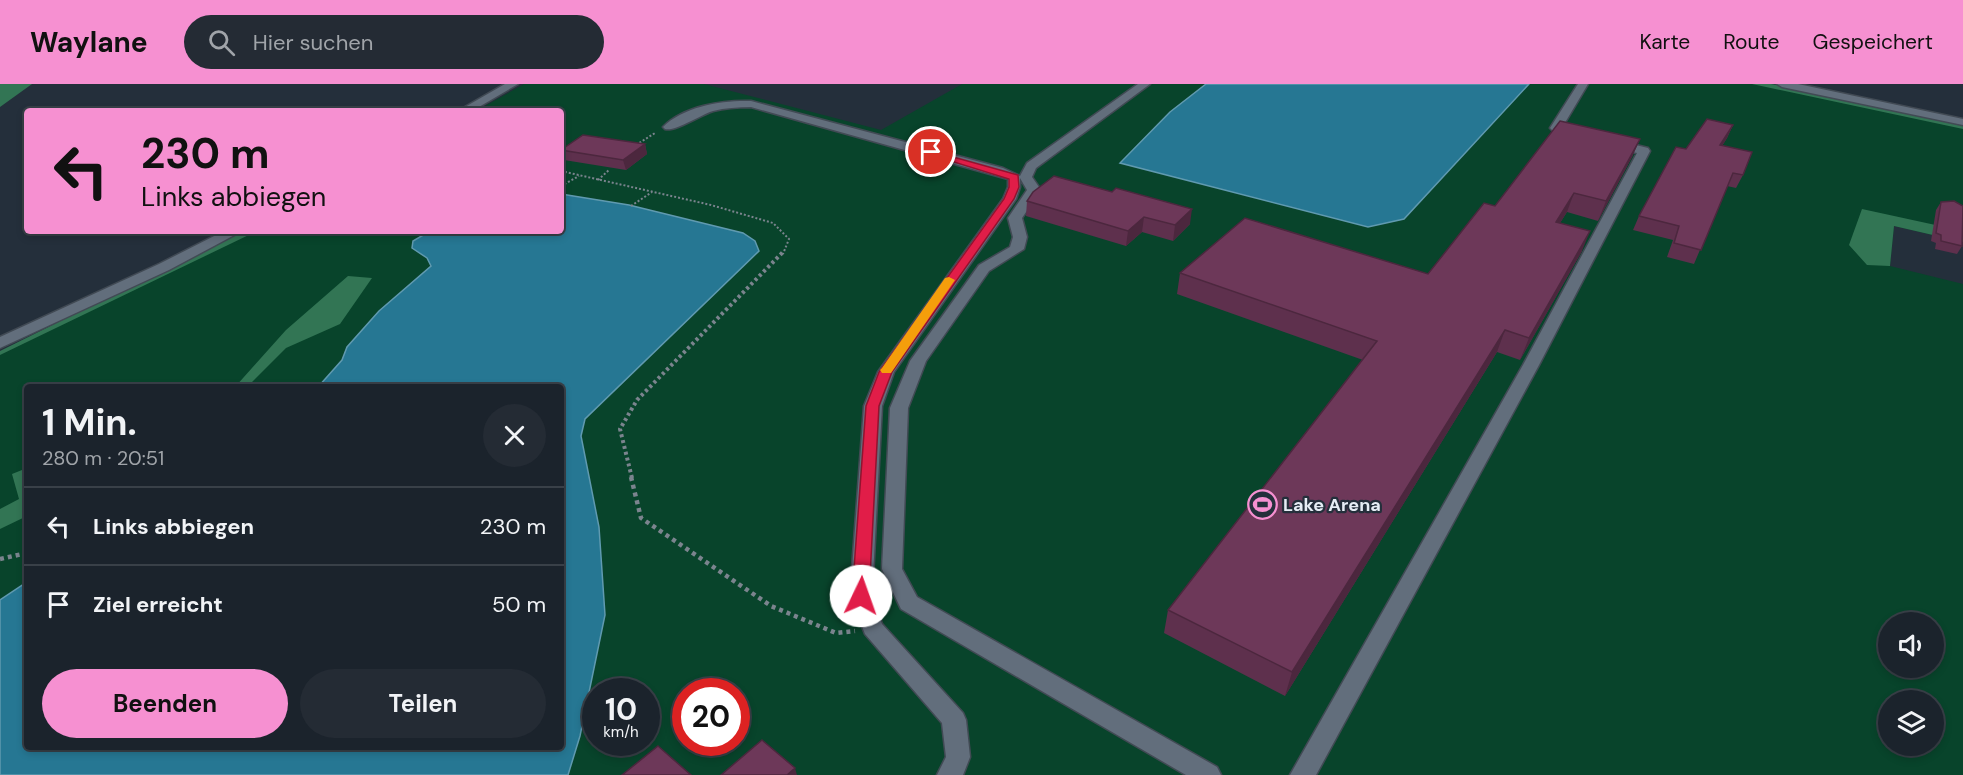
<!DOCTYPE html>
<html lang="de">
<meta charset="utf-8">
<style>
body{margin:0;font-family:"DM Sans",sans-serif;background:#242b34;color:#f1f3f6;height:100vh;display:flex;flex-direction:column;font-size:22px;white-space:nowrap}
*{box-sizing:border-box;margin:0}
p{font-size:20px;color:#a0a4a9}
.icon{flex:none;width:33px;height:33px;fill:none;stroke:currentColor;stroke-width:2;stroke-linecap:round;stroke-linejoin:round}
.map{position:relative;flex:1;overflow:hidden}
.side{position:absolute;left:24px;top:300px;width:540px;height:366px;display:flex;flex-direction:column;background:#1b232c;border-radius:6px;box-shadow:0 3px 9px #0003,0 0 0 2px #394048}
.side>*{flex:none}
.hud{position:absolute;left:24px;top:24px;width:540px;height:126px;border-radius:6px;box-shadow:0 3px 9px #0003,0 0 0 2px #394048;background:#f690d1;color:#111;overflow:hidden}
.tools{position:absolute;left:1878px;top:528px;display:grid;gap:12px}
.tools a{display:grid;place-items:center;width:66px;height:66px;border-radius:50%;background:#1b232c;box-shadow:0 3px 9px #0003,0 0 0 2px #394048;font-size:30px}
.speed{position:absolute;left:582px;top:594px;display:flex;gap:12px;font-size:30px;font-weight:700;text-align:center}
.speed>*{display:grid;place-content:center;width:78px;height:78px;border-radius:50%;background:#1b232c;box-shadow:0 3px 9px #0003,0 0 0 2px #394048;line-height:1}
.speed small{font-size:15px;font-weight:400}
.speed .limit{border:9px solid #d22;background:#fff;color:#111}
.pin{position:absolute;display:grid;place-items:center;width:51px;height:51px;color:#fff;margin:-26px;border:3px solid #fff;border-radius:50%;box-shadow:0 2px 6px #0007}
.me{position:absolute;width:66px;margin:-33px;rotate:3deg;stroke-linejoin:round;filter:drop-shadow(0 0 4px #0008)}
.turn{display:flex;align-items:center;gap:21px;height:126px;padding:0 18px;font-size:27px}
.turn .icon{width:78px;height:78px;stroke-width:2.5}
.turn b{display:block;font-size:42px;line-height:51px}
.round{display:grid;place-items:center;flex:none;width:63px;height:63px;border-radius:32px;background:#242b34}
.headline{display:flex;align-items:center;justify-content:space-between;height:102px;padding:0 18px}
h1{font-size:36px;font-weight:700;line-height:45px}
.action{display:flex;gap:12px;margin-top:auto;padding:12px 18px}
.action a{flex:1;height:69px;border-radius:36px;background:#f690d1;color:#111;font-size:24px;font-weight:700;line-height:69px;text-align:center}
.action a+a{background:#242b34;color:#f1f3f6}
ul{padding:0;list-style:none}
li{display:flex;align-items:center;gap:18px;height:78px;padding:0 18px;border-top:2px solid #394048}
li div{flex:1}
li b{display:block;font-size:22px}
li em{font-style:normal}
header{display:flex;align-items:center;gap:36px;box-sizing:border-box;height:84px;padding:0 30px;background:#f690d1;color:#111}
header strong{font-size:28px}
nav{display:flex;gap:33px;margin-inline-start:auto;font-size:21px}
.search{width:420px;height:54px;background:#242b34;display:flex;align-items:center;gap:15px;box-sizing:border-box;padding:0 21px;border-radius:33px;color:#a0a4a9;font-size:22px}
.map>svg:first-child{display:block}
.green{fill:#08442b;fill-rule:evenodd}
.forest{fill:#327554}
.water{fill:#267793;stroke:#609ab0;stroke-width:1.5}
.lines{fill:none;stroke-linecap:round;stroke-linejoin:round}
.minor-casing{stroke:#414a54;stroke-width:3}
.path-far2{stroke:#7b848e;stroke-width:2;stroke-dasharray:2 2;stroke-linecap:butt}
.path-far1{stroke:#7b848e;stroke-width:4;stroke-dasharray:3 3;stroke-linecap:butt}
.path{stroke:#7b848e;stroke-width:4.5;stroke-dasharray:4 4;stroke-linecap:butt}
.minor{fill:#626e7c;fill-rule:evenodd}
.wall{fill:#5e304d}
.shaded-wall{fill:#4c273e}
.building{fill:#6d3859;stroke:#4c273e;stroke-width:1.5}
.route{fill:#e11d48;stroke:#92132f;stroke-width:1.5}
.slow{fill:#f59e0b}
.labels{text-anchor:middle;stroke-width:4.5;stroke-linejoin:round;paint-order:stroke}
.poi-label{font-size:18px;font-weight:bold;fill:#e6edf5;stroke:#242f3b;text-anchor:start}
</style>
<header>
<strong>Waylane</strong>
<div class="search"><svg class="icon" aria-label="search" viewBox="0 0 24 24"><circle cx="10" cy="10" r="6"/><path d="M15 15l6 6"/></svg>Hier suchen</div>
<nav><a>Karte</a><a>Route</a><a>Gespeichert</a></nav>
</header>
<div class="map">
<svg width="1963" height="691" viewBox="0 0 1963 691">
<rect width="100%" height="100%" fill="#242f3b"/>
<path class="green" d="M524,0H704L881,46L962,0H1771L1963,40V158L1894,142L1890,182L1963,200V691H0V268L256,147H561V27H476ZM27,303H561V663H27ZM1888,538H1934V584H1888ZM596,608H646V658H596ZM686,608H736V658H686ZM1888,616H1934V662H1888Z"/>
<path class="forest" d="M0,0H32L0,23Z
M1752,0H1771L1794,4L1963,40V45Z
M1862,125L1963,147V158L1894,142L1890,182L1867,181L1849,161Z
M242,147H257L0,271V267Z
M348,192L372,194L340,240L286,264L247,303H235L286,246Z
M27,384V432L0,445V425L19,415L12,390Z"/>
<path class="water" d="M1206,0H1529L1404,135L1368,143L1120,79L1170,28Z
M561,110L629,121L743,149L755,157L759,167L585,335L581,352L599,443L605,531L580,652L568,691H0V516L27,498V663H561V303H318L342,276L347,263L379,227L431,182L427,174L412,164L413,157L430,147H561Z"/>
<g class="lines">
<defs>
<path id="minor" d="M505,0H518L472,27H458Z
M1138,0H1150L1036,84L1032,93L1041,106L1022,134L1027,153L1024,165L989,187L926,277L908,324L902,485L917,513L1217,683L1221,691H1186L901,525L882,485L890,324L910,277L979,181L1010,163L1013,153L1008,134L1027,106L1020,94V103L1016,115L894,288L882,322L872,512L882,540L963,629L966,636L970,673L963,691H937L946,673L942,639L865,550L850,512L864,322L878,288L1003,115L1008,103V95L751,23C738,23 725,24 713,27C700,31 675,48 665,45L663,43C684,22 723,16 751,17L1003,84L1020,92L1027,79Z
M1578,0H1588L1563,42L1576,48L1570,52L1552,46L1550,44Z
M1777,0H1798L1963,35V41L1782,3Z
M1611,55L1648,64L1650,67L1539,281L1316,691H1290L1523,281L1637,69L1607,62V56Z
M224,147H242L169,186L0,264V253L159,180Z"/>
</defs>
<use href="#minor" class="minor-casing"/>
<path class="path-far2" d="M636,61L655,49
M561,87L711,121L773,139L789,155L783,170
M598,96L609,86
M561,102L579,92
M631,122L652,108"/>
<path class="path-far1" d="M632,394L620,345L637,316L783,168"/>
<path class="path" d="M631,393L641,434L771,522L836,549L855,547
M0,475L27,469"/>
<use href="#minor" class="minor"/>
</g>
<path class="wall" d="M1733,41L1727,54L1722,62L1743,91L1736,104L1727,102L1694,180L1667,173L1673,156L1633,146L1639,132L1686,65Z
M1640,55L1632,73L1598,137L1567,128L1560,139L1582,167L1520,276L1497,268L1285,612L1164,549L1168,526L1363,276L1177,210L1180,189L1428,190L1495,122Z
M645,60L647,70L626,86L564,76L561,66Z
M1054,92L1190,140L1173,157L1142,148L1126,162L1026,132L1027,117Z
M1941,118L1962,162L1957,170L1935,165L1936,159L1931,157L1936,126Z"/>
<path class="shaded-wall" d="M1733,41L1727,54L1714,75L1720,61Z
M1640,55L1632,73L1598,137L1606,117Z
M645,60L647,70L626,86L623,76Z
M1574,109L1567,128L1548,158L1556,138Z
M1192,125L1190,140L1173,157L1175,141Z
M1144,133L1142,148L1126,162L1128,147Z
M1590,147L1582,167L1520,276L1529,254Z
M1505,246L1497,268L1285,612L1292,588Z
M795,684L797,691H787Z"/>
<path class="building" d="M1707,35L1733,41L1720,61L1752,68L1743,91L1733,89L1701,166L1674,159L1679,142L1639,132L1676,63L1686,65Z
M1560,37L1640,55L1606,117L1574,109L1556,138L1590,147L1529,254L1505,246L1292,588L1168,526L1377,257L1180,189L1245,134L1428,190L1484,119L1495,122Z
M583,51L645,60L623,76L561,66Z
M1054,92L1112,108L1116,104L1192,125L1175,141L1144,133L1128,147L1027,117L1033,108Z
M1954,117L1963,122L1962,162L1941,157V151L1936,149L1941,118Z
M762,656L795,684L787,691H721Z
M658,662L691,691H622Z"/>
<path class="route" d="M928,66L1018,91L1019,103L1014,115L892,288L879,322L869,512L866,516H855L852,512L866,322L879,288L1004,115L1009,103V95L928,70Z"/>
<path class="slow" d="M949,193L955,196L891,289H882L880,286L882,284L945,194Z"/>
<defs>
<symbol id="stadium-ring" viewBox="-11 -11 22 22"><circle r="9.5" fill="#242f3b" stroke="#f690d1" stroke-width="1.5"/><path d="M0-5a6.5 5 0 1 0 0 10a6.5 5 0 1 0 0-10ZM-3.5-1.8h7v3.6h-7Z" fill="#f690d1"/></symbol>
</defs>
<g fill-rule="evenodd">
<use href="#stadium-ring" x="1246" y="404" width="33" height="33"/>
</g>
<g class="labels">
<g class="poi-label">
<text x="1283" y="427">Lake Arena</text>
</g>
</g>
</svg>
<div class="tools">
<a><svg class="icon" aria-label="sound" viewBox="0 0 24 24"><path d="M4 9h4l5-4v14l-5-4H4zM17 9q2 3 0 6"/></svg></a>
<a><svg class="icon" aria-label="layers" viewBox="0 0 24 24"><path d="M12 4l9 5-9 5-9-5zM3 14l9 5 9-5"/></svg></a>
</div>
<div class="speed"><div>10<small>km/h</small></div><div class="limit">20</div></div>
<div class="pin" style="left:931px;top:68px;background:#d93025"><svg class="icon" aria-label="arrive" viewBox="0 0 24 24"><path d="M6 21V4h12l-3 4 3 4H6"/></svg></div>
<svg class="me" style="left:861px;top:512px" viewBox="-20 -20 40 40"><circle r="19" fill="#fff"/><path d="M0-13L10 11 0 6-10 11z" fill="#e11d48"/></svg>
<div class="hud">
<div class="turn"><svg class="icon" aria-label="left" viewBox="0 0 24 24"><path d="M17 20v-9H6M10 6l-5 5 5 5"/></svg><div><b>230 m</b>Links abbiegen</div></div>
</div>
<section class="side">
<div class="headline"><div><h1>1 Min.</h1><p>280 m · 20:51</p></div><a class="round"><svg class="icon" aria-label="close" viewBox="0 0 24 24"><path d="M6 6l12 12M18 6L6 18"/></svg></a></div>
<ul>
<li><svg class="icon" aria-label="left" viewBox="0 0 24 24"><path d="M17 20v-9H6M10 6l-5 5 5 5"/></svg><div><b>Links abbiegen</b></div><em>230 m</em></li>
<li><svg class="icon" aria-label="arrive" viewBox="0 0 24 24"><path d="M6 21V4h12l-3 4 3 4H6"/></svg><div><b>Ziel erreicht</b></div><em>50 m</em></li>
</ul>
<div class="action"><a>Beenden</a><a>Teilen</a></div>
</section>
</div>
